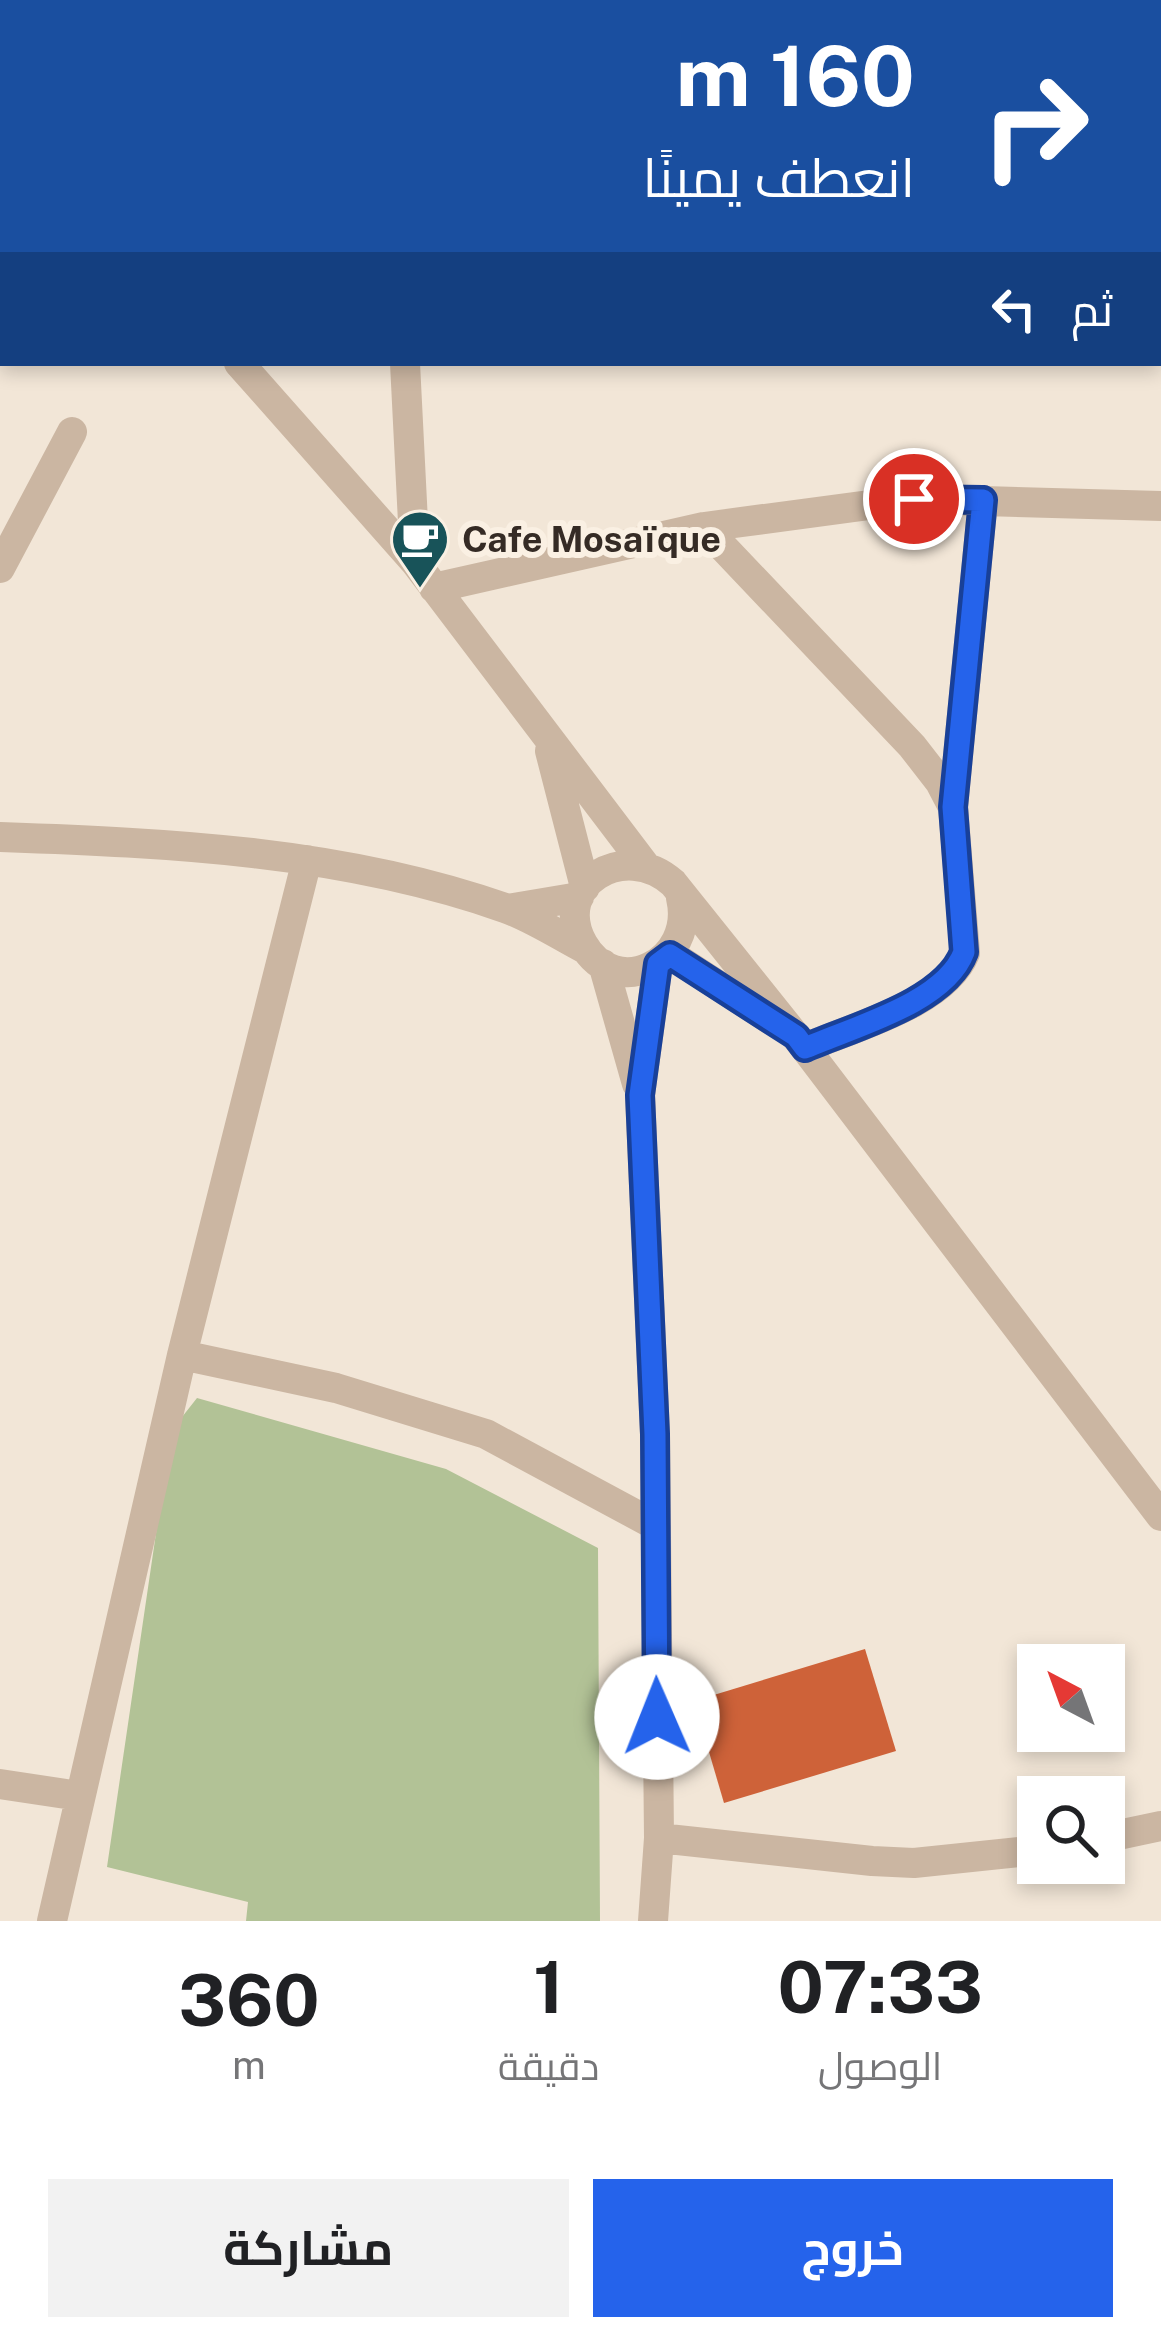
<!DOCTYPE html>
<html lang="ar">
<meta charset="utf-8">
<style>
body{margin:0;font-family:"Public Sans",Cairo,sans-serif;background:#f2f2f2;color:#202124;direction:rtl;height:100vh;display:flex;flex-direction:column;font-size:45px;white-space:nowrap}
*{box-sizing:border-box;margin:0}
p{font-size:39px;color:#757577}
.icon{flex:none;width:66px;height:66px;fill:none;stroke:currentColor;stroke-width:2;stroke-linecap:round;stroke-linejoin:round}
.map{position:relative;height:1921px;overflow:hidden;direction:ltr}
.side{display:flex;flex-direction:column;background:#fff;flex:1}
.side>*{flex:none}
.top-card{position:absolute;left:0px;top:0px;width:1161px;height:366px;box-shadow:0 6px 18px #0003;direction:rtl;background:#1a4fa0;color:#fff;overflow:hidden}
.needle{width:78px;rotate:319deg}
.controls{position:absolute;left:1017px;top:1644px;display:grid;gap:24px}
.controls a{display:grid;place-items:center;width:108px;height:108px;border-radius:0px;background:#fff;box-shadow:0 6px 18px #0003;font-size:60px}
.pin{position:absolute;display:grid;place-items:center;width:102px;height:102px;color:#fff;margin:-51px;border:6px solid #fff;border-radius:50%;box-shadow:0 3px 12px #0007}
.me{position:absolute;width:132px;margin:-66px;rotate:359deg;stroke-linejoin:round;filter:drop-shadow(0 0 9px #0008)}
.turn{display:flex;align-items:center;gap:42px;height:252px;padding:0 48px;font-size:54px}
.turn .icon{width:156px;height:156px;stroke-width:2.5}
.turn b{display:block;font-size:84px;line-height:102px}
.then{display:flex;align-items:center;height:114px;padding:0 48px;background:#0003;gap:24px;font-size:45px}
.eta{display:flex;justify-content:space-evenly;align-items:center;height:204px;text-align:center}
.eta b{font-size:72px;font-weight:700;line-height:84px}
.button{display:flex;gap:24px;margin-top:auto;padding:24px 48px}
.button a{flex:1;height:138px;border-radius:0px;background:#2563eb;color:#fff;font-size:48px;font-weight:700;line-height:138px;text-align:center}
.button a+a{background:#f2f2f2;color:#202124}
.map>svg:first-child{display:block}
.green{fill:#b2c296}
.building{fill:#ce6239}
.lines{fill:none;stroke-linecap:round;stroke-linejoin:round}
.minor{stroke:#cbb6a2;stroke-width:30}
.route-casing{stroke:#184099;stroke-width:30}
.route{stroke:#2563eb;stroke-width:21}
.labels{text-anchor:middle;stroke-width:12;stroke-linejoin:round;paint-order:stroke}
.poi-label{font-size:36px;font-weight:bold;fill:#352b25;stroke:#faf0e3;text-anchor:start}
</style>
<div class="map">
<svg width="1161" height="1921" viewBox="0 0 1161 1921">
<rect width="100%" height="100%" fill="#f2e6d7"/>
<path class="green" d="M197,1398L446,1469L598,1548L600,1921H246L248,1902L107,1867L171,1431Z"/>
<path class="building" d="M865,1649L896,1751L724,1803L694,1701Z"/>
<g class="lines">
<path class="minor" d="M1150,0L1151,3
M440,3V0
M1158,28L1161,38
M1158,117L1161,116
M0,120L3,123
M239,363L415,562L644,864
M405,363L415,562
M704,527L912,746L940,782L953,807L965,953C944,1004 853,1027 805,1048
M0,568L72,432
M434,588L704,527L914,499L1161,506
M550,751L585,887
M953,807L983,500
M0,837C170,843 343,851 505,908C533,918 560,936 587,950
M681,898C696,962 616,1002 583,944C550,885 624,839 673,883L805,1048L1161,1516
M508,909L579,897
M670,954L771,1020
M603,964L637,1084
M182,1355L336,1388L486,1434L655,1525
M0,1784L79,1796
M659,1838L872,1861L914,1863L1038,1850
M1104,1838L1161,1826
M52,1921L182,1355L307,860
M653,1921L659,1838L655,1434L640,1095L658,964"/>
</g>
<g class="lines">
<defs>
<path id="route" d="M657,1717L655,1434L640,1095L658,964L670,955L796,1036L805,1048C853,1027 945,1003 964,952L953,807L983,500L914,499"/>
</defs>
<use href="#route" class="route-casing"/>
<use href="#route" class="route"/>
</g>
<defs>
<symbol id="cafe-pin" viewBox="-11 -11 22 30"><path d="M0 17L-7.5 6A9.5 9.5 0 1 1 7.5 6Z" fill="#185359" stroke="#faf0e3"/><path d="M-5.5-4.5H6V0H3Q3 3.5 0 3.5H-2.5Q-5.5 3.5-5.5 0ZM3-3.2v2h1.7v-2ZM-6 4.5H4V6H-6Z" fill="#fff"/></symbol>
</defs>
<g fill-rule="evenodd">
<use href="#cafe-pin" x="387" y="506" width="66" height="90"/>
</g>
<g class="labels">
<g class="poi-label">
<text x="462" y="552">Cafe Mosaïque</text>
</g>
</g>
</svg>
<div class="controls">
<a><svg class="needle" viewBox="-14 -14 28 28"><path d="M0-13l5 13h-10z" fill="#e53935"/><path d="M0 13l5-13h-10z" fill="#757577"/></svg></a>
<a><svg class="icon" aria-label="search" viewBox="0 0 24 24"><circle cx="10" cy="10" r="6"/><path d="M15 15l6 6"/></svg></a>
</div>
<div class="pin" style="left:914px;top:499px;background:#d93025"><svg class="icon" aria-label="arrive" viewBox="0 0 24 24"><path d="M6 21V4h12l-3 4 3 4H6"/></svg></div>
<svg class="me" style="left:657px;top:1717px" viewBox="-20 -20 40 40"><circle r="19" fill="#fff"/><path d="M0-13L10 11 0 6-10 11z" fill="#2563eb"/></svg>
<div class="top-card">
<div class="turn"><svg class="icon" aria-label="right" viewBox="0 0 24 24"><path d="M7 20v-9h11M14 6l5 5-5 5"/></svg><div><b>160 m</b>انعطف يمينًا</div></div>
<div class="then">ثم<svg class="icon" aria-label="left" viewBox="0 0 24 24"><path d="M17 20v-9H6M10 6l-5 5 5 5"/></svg></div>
</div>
</div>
<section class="side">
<div class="eta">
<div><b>07:33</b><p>الوصول</p></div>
<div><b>1</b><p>دقيقة</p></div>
<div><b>360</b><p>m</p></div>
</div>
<div class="button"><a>خروج</a><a>مشاركة</a></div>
</section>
